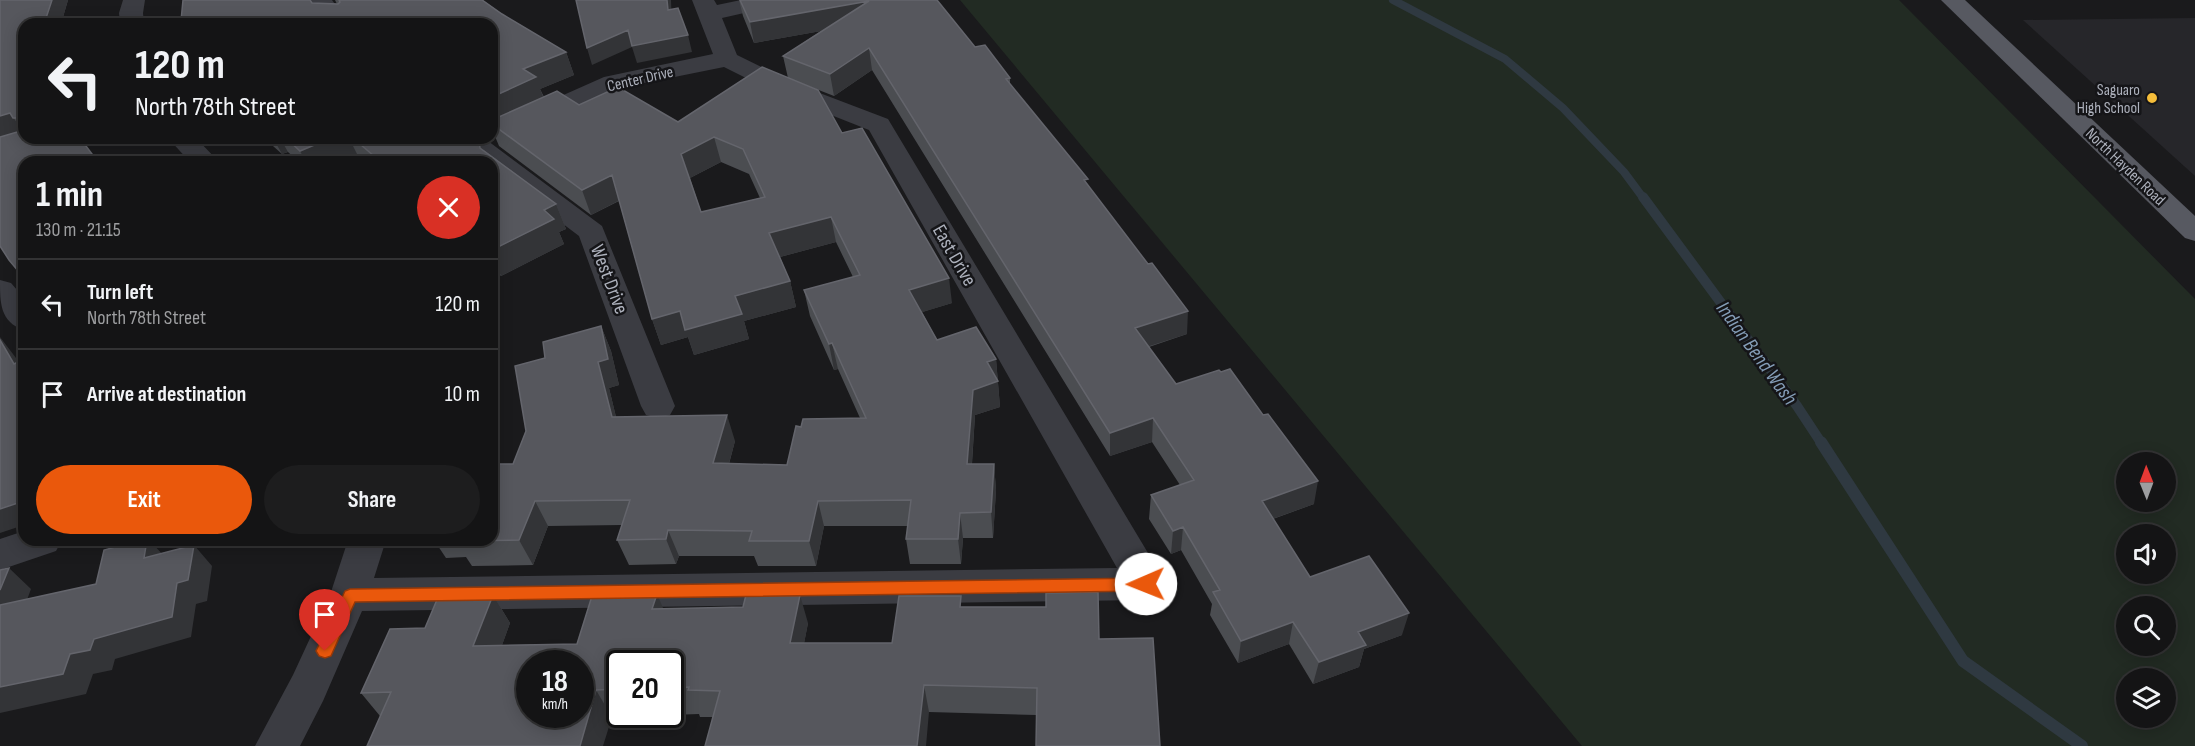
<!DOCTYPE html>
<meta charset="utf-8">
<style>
body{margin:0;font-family:"Sofia Sans Condensed",sans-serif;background:#1d1d1e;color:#f1f3f6;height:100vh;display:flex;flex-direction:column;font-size:22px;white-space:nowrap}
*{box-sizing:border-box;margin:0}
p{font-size:20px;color:#9d9ea0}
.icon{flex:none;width:33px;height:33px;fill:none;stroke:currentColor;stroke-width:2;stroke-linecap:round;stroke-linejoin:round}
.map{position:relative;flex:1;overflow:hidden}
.drawer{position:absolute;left:18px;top:156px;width:480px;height:390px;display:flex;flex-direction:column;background:#141415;border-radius:18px;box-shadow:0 3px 15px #0003,0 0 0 2px #333334}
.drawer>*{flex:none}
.hud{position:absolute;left:18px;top:18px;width:480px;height:126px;border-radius:18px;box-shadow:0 3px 15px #0003,0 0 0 2px #333334;background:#141415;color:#f1f3f6;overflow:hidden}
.needle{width:39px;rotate:359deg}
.tools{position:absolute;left:2116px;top:452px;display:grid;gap:12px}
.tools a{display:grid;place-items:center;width:60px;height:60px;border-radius:50%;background:#141415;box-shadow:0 3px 15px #0003,0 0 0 2px #333334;font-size:30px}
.speed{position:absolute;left:516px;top:650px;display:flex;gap:12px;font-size:30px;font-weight:700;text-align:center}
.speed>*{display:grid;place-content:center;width:78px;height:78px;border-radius:50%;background:#141415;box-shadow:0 3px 15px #0003,0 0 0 2px #333334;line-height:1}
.speed small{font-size:15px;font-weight:400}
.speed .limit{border:3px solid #111;border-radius:9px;background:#fff;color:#111}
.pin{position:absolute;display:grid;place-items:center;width:51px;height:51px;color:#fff;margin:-62px -26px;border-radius:50% 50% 50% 0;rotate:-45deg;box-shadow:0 0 6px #0007}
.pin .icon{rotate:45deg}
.me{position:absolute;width:66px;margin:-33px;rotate:269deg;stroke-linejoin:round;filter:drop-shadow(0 0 4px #0008)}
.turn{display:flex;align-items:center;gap:21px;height:126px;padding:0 18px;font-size:27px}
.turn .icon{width:78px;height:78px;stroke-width:2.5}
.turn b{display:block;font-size:42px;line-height:51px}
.round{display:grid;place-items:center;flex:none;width:63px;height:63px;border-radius:32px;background:#1d1d1e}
.headline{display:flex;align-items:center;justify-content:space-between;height:102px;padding:0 18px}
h1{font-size:36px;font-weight:700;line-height:45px}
.button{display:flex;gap:12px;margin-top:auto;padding:12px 18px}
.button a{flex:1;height:69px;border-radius:36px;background:#ea580c;color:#fff;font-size:24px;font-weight:700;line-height:69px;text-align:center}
.button a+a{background:#1d1d1e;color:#f1f3f6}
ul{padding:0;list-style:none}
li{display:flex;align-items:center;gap:18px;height:90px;padding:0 18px;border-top:2px solid #333334}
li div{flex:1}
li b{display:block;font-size:22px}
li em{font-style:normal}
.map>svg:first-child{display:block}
.built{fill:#26262a}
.green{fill:#222b23;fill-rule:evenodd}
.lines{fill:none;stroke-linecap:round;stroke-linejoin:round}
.stream-far2{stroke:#2f3941;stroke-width:8}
.stream-far1{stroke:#2f3941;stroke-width:10}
.stream{stroke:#2f3941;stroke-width:12}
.minor{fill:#3b3c42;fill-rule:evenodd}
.major{fill:#575961;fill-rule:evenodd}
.wall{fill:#4b4d51;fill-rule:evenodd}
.shaded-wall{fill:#333437}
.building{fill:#56575d;stroke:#64656c;stroke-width:1.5;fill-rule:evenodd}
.route{fill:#ea580c;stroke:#983908;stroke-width:1.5}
.poi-dot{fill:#f5bd3a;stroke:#151518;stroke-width:2}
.labels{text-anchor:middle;stroke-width:5;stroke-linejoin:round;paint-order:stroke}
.far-street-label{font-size:16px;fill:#adb1bc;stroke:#151518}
.far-poi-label{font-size:16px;fill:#adb1bc;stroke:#151518;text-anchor:end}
.street-label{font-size:20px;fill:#adb1bc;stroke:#151518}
.water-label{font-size:21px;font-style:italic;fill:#849db7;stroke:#151518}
</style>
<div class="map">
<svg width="2195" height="746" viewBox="0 0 2195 746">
<rect width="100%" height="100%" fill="#1a1a1c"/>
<path class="built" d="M2195,18V176L2023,20Z"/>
<path class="green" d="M960,0H1899L2195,299V746H1582ZM2127,462H2166V501H2127ZM2127,534H2166V573H2127ZM2127,606H2166V645H2127ZM2127,678H2166V717H2127Z"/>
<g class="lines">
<path class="stream-far2" d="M1393,0L1505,59L1563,108L1624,172L1644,199"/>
<path class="stream-far1" d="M1643,197L1797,406L1822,444"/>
<path class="stream" d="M1821,442L1963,661L2082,746"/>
<path class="minor" d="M123,0H145L143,13L144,24H120L119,13Z
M310,0H332L349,24H325Z
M692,0H714L717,5L741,0H783L780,5L722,18L737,55L796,84L888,119L1160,573L1165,584L1160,595L1146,600L362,611L323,701L300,746H255L293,675L330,595L348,540H386L374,578L1117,568L869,130L778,94L724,67L620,88L541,125L532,127L523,125L519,119L523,113L604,77L713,54Z
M168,138H196L219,162H190Z
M454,138H484L602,226L675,406L670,415L658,418L646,415L641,406L579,236L492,170V162H482Z
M0,280L11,283L24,298V330C0,322 0,303 0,280Z
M24,531V540H62L56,551L0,570V539Z"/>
<path class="major" d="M1941,0H1965L2195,216V241L2185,238Z"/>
</g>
<path class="wall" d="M0,0H68L61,24H24V138L0,246Z
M335,0H483L502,14L566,52L574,75L540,89L544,97L579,105L678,122L842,133L952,303L922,312L937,340L996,359L1000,407L975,415L972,464H994L996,490L993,538H963L961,564H910L906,539L908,526H824L816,566H758L754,556H679L676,564L629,565L617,540L622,525L548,526L533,565L472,566L466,557L446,558L434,540H492L513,464L526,431L545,358L601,326L611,351L619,385L609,388L616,417L735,441L729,464L787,465L801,427L860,418L838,369L834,370L810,316L804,290L853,277L836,242L780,257L790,281L796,307L744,321L749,339L694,355L688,337L661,345L652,319L619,201L591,215L499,146L492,129V24L312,3L337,4ZM721,162L749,174L760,198L701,212L690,178Z
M739,0H937L975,47L1010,78V84L1088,185L1187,334L1149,347L1176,384L1314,504L1273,519L1310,577L1402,635L1364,649L1359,667L1313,684L1289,644L1238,663L1210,615L1212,604L1181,550L1171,554L1149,519L1151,495L1180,485L1152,442L1110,456L872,70L834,96L788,78L783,56L821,31L754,43L743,16Z
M264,138H452L484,150L556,204L566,229L559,232L564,244L501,276L492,267V162H365L358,156L344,162H299L288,152L282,154Z
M1098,592L1036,715L929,712L712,717H700L699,714L612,717L380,716L361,693L425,628L493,595L510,623L502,645L577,644L663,609L808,623L804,643H892L963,607H1046ZM620,663H670V714H620Z"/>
<path class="shaded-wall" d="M52,0H68L61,24H44Z
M667,0H671L672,26L668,10Z
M869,1L872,22L754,43L750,22Z
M628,30L688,35L692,52L637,63L632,47L592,65L587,48Z
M869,48L872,70L834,96L830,74Z
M566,52L574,75L540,89L545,101L492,124V97L523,69Z
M10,113L23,131L0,138V116Z
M714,137L721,162L688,179L681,154Z
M273,138H280L288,152L282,154Z
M331,138H349L358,156L344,162H306L300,151Z
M410,138H452L454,142L421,161Z
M612,175L620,200L591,215L582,190Z
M556,204L566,229L559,232L564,244L501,276L492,255V250L544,210Z
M831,217L836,242L776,258L769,233Z
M949,278L952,303L913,315L909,290Z
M790,281L796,307L744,321L749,339L694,355L688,337L661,345L652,319Z
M1188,311L1187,334L1134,351L1135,328Z
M601,326L611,351L619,385L609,388L622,442L612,417L598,362Z
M0,337L16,358L24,372L14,364L0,340Z
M832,343L838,369L834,370L829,344Z
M996,359L1000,407L975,415L970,490L967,464L973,390L987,362Z
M727,415L735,441L722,489L713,463Z
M1153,418L1152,442L1110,456V433Z
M994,464L996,490L993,538L991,512Z
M1318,481L1314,504L1258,524L1262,501Z
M24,501V525L0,533V509Z
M535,501L548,526L533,565L519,540Z
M818,501L824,526L816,566L809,541Z
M960,513L963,538L961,564L958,539Z
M1183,527L1181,550L1171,554L1173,531Z
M668,530L679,556L676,564L666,539Z
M147,540H149L167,559L144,558Z
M194,545L212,566L207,601L196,604L191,637L115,659L112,670L93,674L86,694L0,713V714V687L70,654L177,583Z
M9,568L31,589L17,627L0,611V590Z
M657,594L669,622L652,609Z
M493,595L510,623L492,673L473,646Z
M800,595L808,623L799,670L790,643Z
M1409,613L1402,635L1364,649L1359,667L1313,684L1319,662L1358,632Z
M1293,622L1289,644L1238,663L1241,641Z
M924,685L929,712L926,746H917Z
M596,690L612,717L603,746H580Z"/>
<path class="building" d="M0,0H52L44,24H24V118H13L10,113L0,116Z
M183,0H310L312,3L338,4L340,2L339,0H482L502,14L566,52L523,69L536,77L492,97V24H182L181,21Z
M576,0H667L668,10L678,8L688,35L632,46L628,30L587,48Z
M740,0H937L975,47L985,45L1010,78L1006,79L1088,179L1084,180L1148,264L1152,263L1188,311L1135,328L1176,384L1219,370L1221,372L1230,369L1263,415L1268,414L1318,481L1262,501L1310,577L1369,556L1409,613L1358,632L1366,645L1319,662L1293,622L1241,641L1213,592L1220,590L1183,527L1173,531L1151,495L1194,480L1153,418L1110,433L869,48L830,74L783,56L869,1L750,22Z
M762,67L818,90L842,133L862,128L949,278L909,290L937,340L976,327L996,359L987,362L998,381L973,390L967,464H994L991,512L960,513L958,539H906L911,500L818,501L809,541H749L752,531L668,530L666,539L617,540L630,500L535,501L519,540L456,541L457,540H492V464H513L526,431L515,366L545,358L543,342L601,326L608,359L598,362L612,417L727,415L713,463L787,465L796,426L801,427L803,419L866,418L832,343L829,344L804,290L860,275L831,217L769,233L790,281L735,296L742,314L685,330L680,311L652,319L612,175L582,190L492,124V120L557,91L579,105L618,87L678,122ZM714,137L743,149L765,197L701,212L681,154Z
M24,130V138H80L98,162H24V278L9,260L0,246V137Z
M286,138H331L300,151Z
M353,138H410L412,140H448L454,138H467L470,140H479L480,148L556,204L544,210L554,219L492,250V162H381Z
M0,340L14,364L18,362L24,371V501L0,509Z
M141,540H147L144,558L194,545L188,580L177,583L172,617L94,639L90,650L70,654L63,674L0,687V605L96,584L104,550Z
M9,568L0,590V570Z
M1098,592L1099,639L1153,638L1160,746H1036L1037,688L924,685L917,746H705L720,691L688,690L689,687L670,688V663H620V689L596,690L580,746H367L391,692L361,693L390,629L425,628L439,595H493L473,646L577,644L592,596L657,594L652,609L743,607L746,595H800L790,643H892L899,596H961L960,607H1046V593ZM530,663H580V714H530Z"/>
<path class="route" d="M1146,578L1152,580L1154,584L1152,589L1146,591L355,602L331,656L325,658L319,656L316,651L345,591L350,589Z"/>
<circle class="poi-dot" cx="2152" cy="98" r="6"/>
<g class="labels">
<g class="far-street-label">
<text transform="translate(640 78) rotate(-13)" y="6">Center Drive</text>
<text transform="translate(2126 166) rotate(44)" y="6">North Hayden Road</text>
</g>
<g class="far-poi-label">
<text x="2140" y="95">Saguaro<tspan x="2140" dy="18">High School</tspan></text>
</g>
<g class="street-label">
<text transform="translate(955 255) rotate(60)" y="7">East Drive</text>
<text transform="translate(610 279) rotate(69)" y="7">West Drive</text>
</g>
<g class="water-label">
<text transform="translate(1757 353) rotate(54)" y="7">Indian Bend Wash</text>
</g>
</g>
</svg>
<div class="tools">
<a><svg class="needle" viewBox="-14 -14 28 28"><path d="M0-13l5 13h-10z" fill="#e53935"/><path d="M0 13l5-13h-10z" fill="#9d9ea0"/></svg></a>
<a><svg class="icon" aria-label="sound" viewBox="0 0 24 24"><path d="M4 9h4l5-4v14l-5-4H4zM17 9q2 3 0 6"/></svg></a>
<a><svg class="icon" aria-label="search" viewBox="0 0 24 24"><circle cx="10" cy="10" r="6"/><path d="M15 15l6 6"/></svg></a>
<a><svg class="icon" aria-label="layers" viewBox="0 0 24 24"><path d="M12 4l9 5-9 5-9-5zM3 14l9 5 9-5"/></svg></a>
</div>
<div class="speed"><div>18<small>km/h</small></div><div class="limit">20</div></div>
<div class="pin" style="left:325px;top:651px;background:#d93025"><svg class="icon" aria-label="arrive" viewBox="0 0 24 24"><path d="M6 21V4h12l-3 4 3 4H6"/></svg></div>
<svg class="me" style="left:1146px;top:584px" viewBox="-20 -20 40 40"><circle r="19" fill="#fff"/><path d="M0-13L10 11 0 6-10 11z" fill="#ea580c"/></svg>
<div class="hud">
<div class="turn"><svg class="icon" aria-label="left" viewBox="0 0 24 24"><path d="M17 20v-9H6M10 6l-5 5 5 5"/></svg><div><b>120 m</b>North 78th Street</div></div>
</div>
<section class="drawer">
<div class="headline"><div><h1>1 min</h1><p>130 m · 21:15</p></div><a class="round" style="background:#d93025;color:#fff"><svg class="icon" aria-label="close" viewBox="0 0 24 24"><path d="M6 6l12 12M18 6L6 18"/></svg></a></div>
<ul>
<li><svg class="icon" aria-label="left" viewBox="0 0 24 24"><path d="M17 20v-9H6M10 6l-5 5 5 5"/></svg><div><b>Turn left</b><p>North 78th Street</p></div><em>120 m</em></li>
<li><svg class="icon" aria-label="arrive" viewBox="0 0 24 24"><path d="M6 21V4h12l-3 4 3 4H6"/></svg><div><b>Arrive at destination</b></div><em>10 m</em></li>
</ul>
<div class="button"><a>Exit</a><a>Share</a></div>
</section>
</div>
